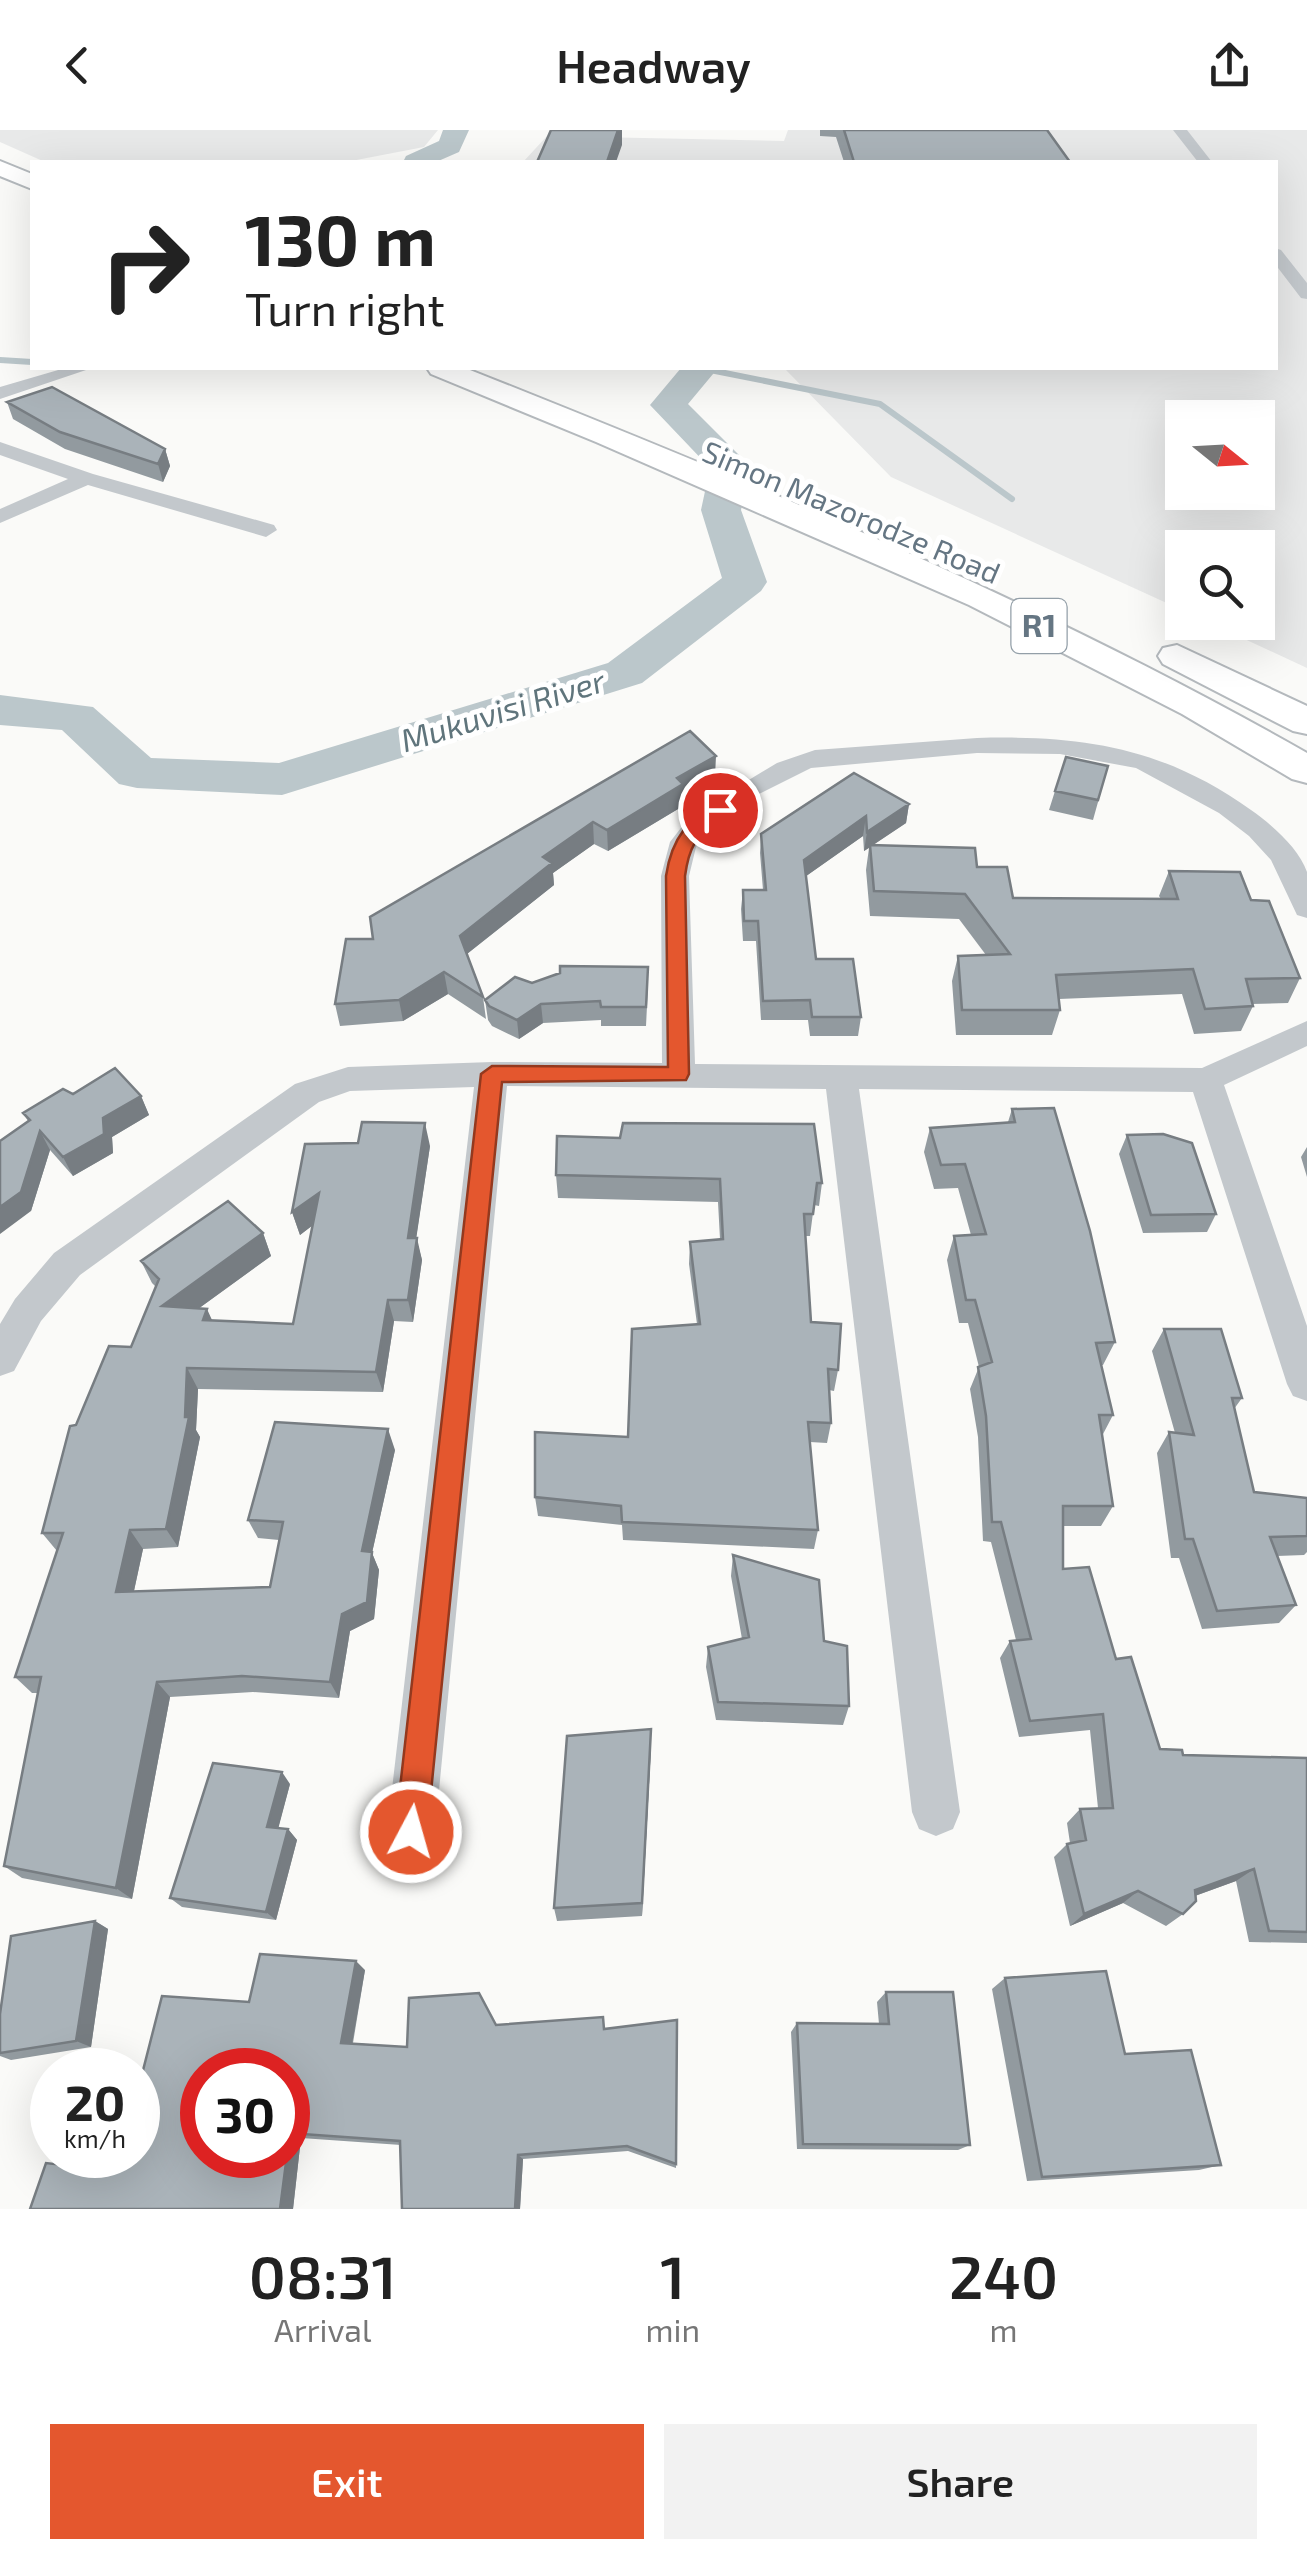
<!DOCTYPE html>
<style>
body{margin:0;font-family:"Exo 2",sans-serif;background:#f2f2f2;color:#222;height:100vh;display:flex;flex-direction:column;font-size:38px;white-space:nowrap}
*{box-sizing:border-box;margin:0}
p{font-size:32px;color:#767676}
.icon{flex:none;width:55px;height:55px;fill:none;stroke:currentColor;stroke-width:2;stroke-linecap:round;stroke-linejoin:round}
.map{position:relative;height:2079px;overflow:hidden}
.details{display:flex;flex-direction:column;background:#fff;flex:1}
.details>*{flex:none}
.hud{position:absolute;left:30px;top:30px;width:1248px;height:210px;border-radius:0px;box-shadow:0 10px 40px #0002;background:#fff;color:#222;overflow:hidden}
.needle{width:65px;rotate:108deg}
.tools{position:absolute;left:1165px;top:270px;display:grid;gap:20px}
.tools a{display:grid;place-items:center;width:110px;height:110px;border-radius:0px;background:#fff;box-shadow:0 10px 40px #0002;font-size:50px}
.speed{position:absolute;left:30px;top:1918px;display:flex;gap:20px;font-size:50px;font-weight:700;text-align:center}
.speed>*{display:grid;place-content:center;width:130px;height:130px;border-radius:50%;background:#fff;box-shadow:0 10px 40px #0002;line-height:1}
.speed small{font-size:25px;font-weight:400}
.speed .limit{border:15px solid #d22;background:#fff;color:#111}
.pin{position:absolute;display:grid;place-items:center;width:85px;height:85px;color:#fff;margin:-42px;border:5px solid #fff;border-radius:50%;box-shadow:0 2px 10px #0007}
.me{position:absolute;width:110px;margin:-55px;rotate:6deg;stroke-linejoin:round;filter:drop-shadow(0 0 8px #0008)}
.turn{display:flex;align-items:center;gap:35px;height:210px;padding:0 50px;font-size:45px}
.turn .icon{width:130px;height:130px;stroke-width:2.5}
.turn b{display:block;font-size:70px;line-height:85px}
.eta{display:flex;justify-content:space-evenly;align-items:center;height:170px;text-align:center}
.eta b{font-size:60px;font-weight:600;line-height:70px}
.cta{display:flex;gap:20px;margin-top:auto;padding:20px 50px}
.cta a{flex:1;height:115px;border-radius:0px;background:#e4572e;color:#fff;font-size:40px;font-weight:600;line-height:115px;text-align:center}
.cta a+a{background:#f2f2f2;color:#222}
header{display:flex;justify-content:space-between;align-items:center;height:130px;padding:0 50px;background:#fff;font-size:45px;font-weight:600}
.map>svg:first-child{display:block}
.built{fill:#e8e9e9;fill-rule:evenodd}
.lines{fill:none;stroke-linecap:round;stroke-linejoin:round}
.stream{stroke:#bbc7cb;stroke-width:6}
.river{fill:#bbc7cb;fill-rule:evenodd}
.trunk-casing{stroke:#b4b9bd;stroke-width:4}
.minor{fill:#c3c8cc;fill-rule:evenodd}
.trunk{fill:#fff;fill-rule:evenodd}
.wall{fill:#929a9f}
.shaded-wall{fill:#777d82}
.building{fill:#aab3b9;stroke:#777d82;stroke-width:2.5}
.route{fill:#e4572e;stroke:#94391e;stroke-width:2.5}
.labels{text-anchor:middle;stroke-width:10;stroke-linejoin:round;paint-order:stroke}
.far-street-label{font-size:30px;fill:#657683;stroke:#fff}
.shield{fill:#fff;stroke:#939fa8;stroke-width:2.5}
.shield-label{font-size:32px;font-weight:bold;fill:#657683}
.far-water-label{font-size:32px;font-style:italic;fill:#60757c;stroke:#fff}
</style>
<header><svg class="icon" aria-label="back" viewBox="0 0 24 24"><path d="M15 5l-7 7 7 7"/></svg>Headway<svg class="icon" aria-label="share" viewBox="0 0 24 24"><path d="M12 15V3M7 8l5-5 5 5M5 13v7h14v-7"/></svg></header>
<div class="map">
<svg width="1307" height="2079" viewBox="0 0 1307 2079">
<rect width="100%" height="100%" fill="#fafaf8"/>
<path class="built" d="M0,0H438L424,17L346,32H45L0,12Z
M788,0H1307V538L1210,493L1258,492V418H1182V480L891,347L784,238H1275V32H523L547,6L784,11ZM1182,288H1258V362H1182Z"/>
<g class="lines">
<path class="stream" d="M0,230L32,232
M700,238L880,274L1012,369"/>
<path class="river" d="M443,0H469L459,22L436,32H403L406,26L439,11Z
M681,238H718L688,274L750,336L741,380L767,452L761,461L642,553L282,665L137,658L119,654L62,600L0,595V565L93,577L151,628L279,633L608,533L722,448L701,380L710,338L650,275Z"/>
<defs>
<path id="trunk" d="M0,31L32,44V59L0,46Z
M427,238H465C752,352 1038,470 1307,623V653L1292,649L1182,584L969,475L596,312L431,244Z
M1177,515L1307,576V604L1293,601L1163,534L1158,526L1163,518Z"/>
</defs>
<use href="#trunk" class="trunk-casing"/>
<path class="minor" d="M1173,0H1187L1212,32H1198Z
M1275,118L1281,120L1307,153V169L1301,168L1275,134Z
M65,238H92L0,269V257Z
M0,312L93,344L274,395L277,400L266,407L88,355L0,393V379L68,349L0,325Z
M977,608C1082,605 1163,617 1251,680C1271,694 1299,718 1307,742C1307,755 1307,774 1307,788L1297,785L1271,730L1249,706L1219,683L1136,638L1060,624L977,623L811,638L759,664L710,697L696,717L689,746L695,934L1202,938L1307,891V916L1224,955L1307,1196V1271L1293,1266L1287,1254L1193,962L859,959L960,1682L953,1699L936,1706L919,1699L912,1682L826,959L507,956L435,1702L428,1719L411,1726L394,1719L387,1702L474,957L350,961L319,972L80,1145L41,1191L14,1241L0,1246V1194L15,1169L54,1123L295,954L348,937L492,932L662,933L661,746L670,712L691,685L777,633L815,620Z"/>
<use href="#trunk" class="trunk"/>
</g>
<path class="wall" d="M820,0H1047L1070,32H844L836,7L820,6Z
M7,272L165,319L170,336L163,352L65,319L13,289Z
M690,601L715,647L683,666V676L608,721L594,714L553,743L554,755L467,824L483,867L486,889L448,864L403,891L340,896L335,874L373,809Z
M1108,636L1093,690L1049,680L1055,661Z
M909,674L906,693L873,715L977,737L1013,768L1161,769L1159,766L1169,741L1251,770L1300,848L1288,873L1252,874L1253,876L1241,901L1194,904L1182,864L1059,869L1060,880L1052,905H956L952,851L958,826L986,825L959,789L870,786L866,740L869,718L864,721L863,706L806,746L816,829L861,887L858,906H810L808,890H761L756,811H743L741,779L743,760H763L760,723L761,704Z
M532,853L648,856L646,896H601V890L543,893L519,909L492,896L488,890L485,870Z
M73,964L141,966L149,985L112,1007L113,1023L73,1046L50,1020L31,1081L28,991L23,983Z
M1012,979L1115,1212L1103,1235H1101L1113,1285L1102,1306L1113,1376L1101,1396H1063V1439L1116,1529L1160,1619L1183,1625L1307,1628V1813L1249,1812L1236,1751L1195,1766L1183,1784L1166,1796L1123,1773L1070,1796L1054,1727L1067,1714L1070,1713L1067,1693L1080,1679L1098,1678L1090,1600L1019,1607L1000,1528L1010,1511L1016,1510L991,1412L983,1411L978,1307L970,1259L979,1237L968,1193H959L947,1130L954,1106L971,1105L958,1058L934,1059L924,1022L930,998L1008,992Z
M1127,1005L1216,1084L1207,1102L1143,1103L1119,1024Z
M430,1016L416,1108L422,1130L413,1192L394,1191L383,1262L198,1259L196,1300L200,1307L178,1417L143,1419L134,1461L270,1457L279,1410L258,1408L248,1390L395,1320L372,1423L379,1440L374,1489L350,1501L339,1568L253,1562L170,1567L132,1769L22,1748L4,1736L38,1563H32L15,1547L57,1421L42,1403L76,1295L131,1217L156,1157L152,1153L141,1131L263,1103L271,1126L198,1179L212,1190L293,1194L313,1095L300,1105L292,1082Z
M1307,1017V1047L1301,1027Z
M556,1045L822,1053L819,1076L814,1075L810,1106H805L811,1192L838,1240L834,1261L829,1260L831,1293L827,1313L810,1312L818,1400L814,1419L623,1410L622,1395L538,1386L535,1367L628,1307L697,1194L689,1134L690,1112L720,1109L718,1072L558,1068Z
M1164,1199L1242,1268L1234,1279L1254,1362L1307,1368V1422L1304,1425L1277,1426L1296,1475L1279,1493L1202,1499L1179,1428H1171L1157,1323L1169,1302L1175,1303L1152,1221Z
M733,1425L824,1511L849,1576L843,1595L716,1590L706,1537L708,1517L742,1509L731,1446Z
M651,1617L642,1786L557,1791L554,1778Z
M290,1654L278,1698L288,1699L297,1710L276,1790L182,1777L170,1768Z
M95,1791L108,1799L91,1917L11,1930L0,1926V1923Z
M365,1840L353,1913L407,1917L497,1895L605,1899L676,2034V2038L628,2021L523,2029L520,2079H402L401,2015L301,2008L293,2079H30L117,2041L249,1872Z
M1005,1848L1125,1924L1221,2035L1199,2040L1027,2051L992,1859Z
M886,1862L970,2015L958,2020L797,2019L791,1902L797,1893L879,1894L877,1872Z"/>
<path class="shaded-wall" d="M618,0H622V15L616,32H607Z
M165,319L170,336L163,352L158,334Z
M716,626L715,647L683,666V676L608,721L607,700L677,648Z
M909,674L906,693L864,721L867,702Z
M866,686L863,706L802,749L804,730Z
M593,692L594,714L553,743L554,755L463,827L460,806L543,727Z
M444,842L448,864L403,891L399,870Z
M541,874L543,893L519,909L517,890Z
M141,966L149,985L112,1007L113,1023L73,1046L63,1027L103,988Z
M425,993L430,1016L413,1130L408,1108Z
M40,1001L50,1020L31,1081L0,1104V1077Z
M319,1063L326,1085L300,1105L292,1082Z
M263,1103L271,1126L173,1197L162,1176Z
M417,1108L422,1130L413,1192L408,1170Z
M388,1170L394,1191L383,1262L376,1242Z
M207,1179L217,1201L203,1190Z
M187,1238L198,1259L196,1300L200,1307L178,1417L166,1399L185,1287Z
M388,1299L395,1320L372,1423L379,1440L374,1489L350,1501L339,1568L330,1552L342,1484L362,1421Z
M130,1400L143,1419L130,1479L116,1462Z
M157,1552L170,1567L132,1769L116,1758Z
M651,1599V1617L642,1786V1773Z
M282,1642L290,1654L276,1707L267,1697Z
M288,1699L297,1710L276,1790L266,1782Z
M1254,1739L1236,1751L1178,1772L1195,1760Z
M1138,1761L1123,1773L1070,1796L1084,1784Z
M95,1791L108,1799L91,1917L76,1911Z
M356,1831L365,1840L351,1920L341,1913Z
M289,2003L301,2008L293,2079H280Z
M518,2025L523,2029L520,2079H515Z"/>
<path class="building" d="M551,0H618L607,32H537Z
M844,0H1047L1070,32H854Z
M52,257L165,319L158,334L60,302L7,272Z
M690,601L716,626L677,648L683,654L607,700L593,692L543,727L552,733L460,806L483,867L444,842L399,870L335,874L346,809H373L370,787Z
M1066,627L1108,636L1098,670L1055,661Z
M854,643L909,674L867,702L866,686L804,730L816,829H853L861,887H812L810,870L763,871L758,791H744L743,760H766L761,704Z
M870,715L975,718L977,737H1007L1013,768L1178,769L1169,741L1240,742L1251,770L1269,771L1300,848L1246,849L1253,876L1205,879L1193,839L1056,845L1060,880H962L958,826L1010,824L965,764L874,761Z
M560,836L648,837L646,877H601L600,871L541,874L517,890L489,876L485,870L515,847L532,853L560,843Z
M115,938L141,966L103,988L104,1004L63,1027L40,1001L21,1062L0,1077V1011L30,990L23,983L63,959L73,964Z
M1054,978L1090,1101L1115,1212L1096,1213L1113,1285H1099L1113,1376H1063V1439L1089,1437L1116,1529L1131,1527L1160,1619L1182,1620L1183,1625L1307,1628V1802L1269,1801L1254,1739L1195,1760L1196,1771L1183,1784L1138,1761L1084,1784L1067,1714L1086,1710L1080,1679L1113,1678L1103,1584L1030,1591L1010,1511L1031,1509L1001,1392H992L986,1286L978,1237L992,1232L975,1170H966L954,1106L986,1104L965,1034L941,1035L930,998L1015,992L1012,979Z
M362,992L425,993L408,1108H417L408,1170H388L376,1242L187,1238L185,1287H189L166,1399L130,1400L116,1462L270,1457L283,1392L248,1390L275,1292L388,1299L362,1421L372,1422L367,1472L342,1484L330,1552L242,1546L157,1552L116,1758L4,1736L41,1547H15L63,1403H42L70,1296L76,1295L109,1216L131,1217L159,1149L141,1131L228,1071L263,1103L162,1176L207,1179L203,1190L293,1194L319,1063L292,1082L305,1014L358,1013Z
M623,993L814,994L822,1053H817L813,1084H804L811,1192L841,1194L838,1240L828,1239L831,1293L808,1292L818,1400L622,1392L621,1376L535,1367V1302L628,1307L632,1199L700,1194L690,1112L723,1109L720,1049L556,1045L557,1006L620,1008Z
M1163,1004L1192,1013L1216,1084L1151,1085L1127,1005Z
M1164,1199H1221L1242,1268H1232L1254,1362L1307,1368V1406L1270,1407L1296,1475L1217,1481L1193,1409H1185L1169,1302L1194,1305Z
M733,1425L819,1450L824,1511L847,1516L849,1576L718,1572L708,1517L749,1507Z
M651,1599L642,1773L554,1778L567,1606Z
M213,1633L282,1642L267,1697L288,1699L266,1782L170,1768Z
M95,1791L76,1911L0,1923V1884L11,1806Z
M260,1824L356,1831L341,1913L407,1917L409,1868L479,1863L496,1895L603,1887L604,1899L677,1890L676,2034L627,2016L518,2025L515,2079H402L400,2011L289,2003L288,2018V1940H202V2025H287L280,2079H30L46,2033L117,2041L121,2025H138V1960L162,1866L249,1872Z
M1106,1841L1125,1924L1191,1920L1221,2035L1042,2047L1005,1848Z
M886,1862H953L970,2015L803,2014L797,1893L889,1894Z"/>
<path class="route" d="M720,675L729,680C703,707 691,703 685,746L689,944L686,950L502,952L427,1702L422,1714L411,1718L400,1714L395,1702L481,944L492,936L668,937L666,746C671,712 686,686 720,675Z"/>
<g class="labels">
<g class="far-street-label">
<text transform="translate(851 383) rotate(23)" y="10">Simon Mazorodze Road</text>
</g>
<rect class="shield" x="1011.5" y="469" width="55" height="54" rx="8"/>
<g class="shield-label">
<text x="1039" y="507">R1</text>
</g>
<g class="far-water-label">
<text transform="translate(503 581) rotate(-17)" y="11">Mukuvisi River</text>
</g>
</g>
</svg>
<div class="tools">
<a><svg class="needle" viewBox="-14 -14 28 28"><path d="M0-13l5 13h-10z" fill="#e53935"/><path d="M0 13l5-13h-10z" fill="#767676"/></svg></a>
<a><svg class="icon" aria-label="search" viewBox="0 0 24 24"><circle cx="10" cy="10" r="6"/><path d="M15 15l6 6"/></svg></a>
</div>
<div class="speed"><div>20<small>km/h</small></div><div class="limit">30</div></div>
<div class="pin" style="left:720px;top:680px;background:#d93025"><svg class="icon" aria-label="arrive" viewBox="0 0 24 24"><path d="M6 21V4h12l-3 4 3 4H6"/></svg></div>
<svg class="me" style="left:411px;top:1702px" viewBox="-20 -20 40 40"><circle r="17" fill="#e4572e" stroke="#fff" stroke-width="3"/><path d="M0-11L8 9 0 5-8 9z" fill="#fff"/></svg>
<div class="hud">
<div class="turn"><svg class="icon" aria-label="right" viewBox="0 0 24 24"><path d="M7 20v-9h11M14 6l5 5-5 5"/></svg><div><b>130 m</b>Turn right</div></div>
</div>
</div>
<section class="details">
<div class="eta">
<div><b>08:31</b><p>Arrival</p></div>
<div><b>1</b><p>min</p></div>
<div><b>240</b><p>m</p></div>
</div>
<div class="cta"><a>Exit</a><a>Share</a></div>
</section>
